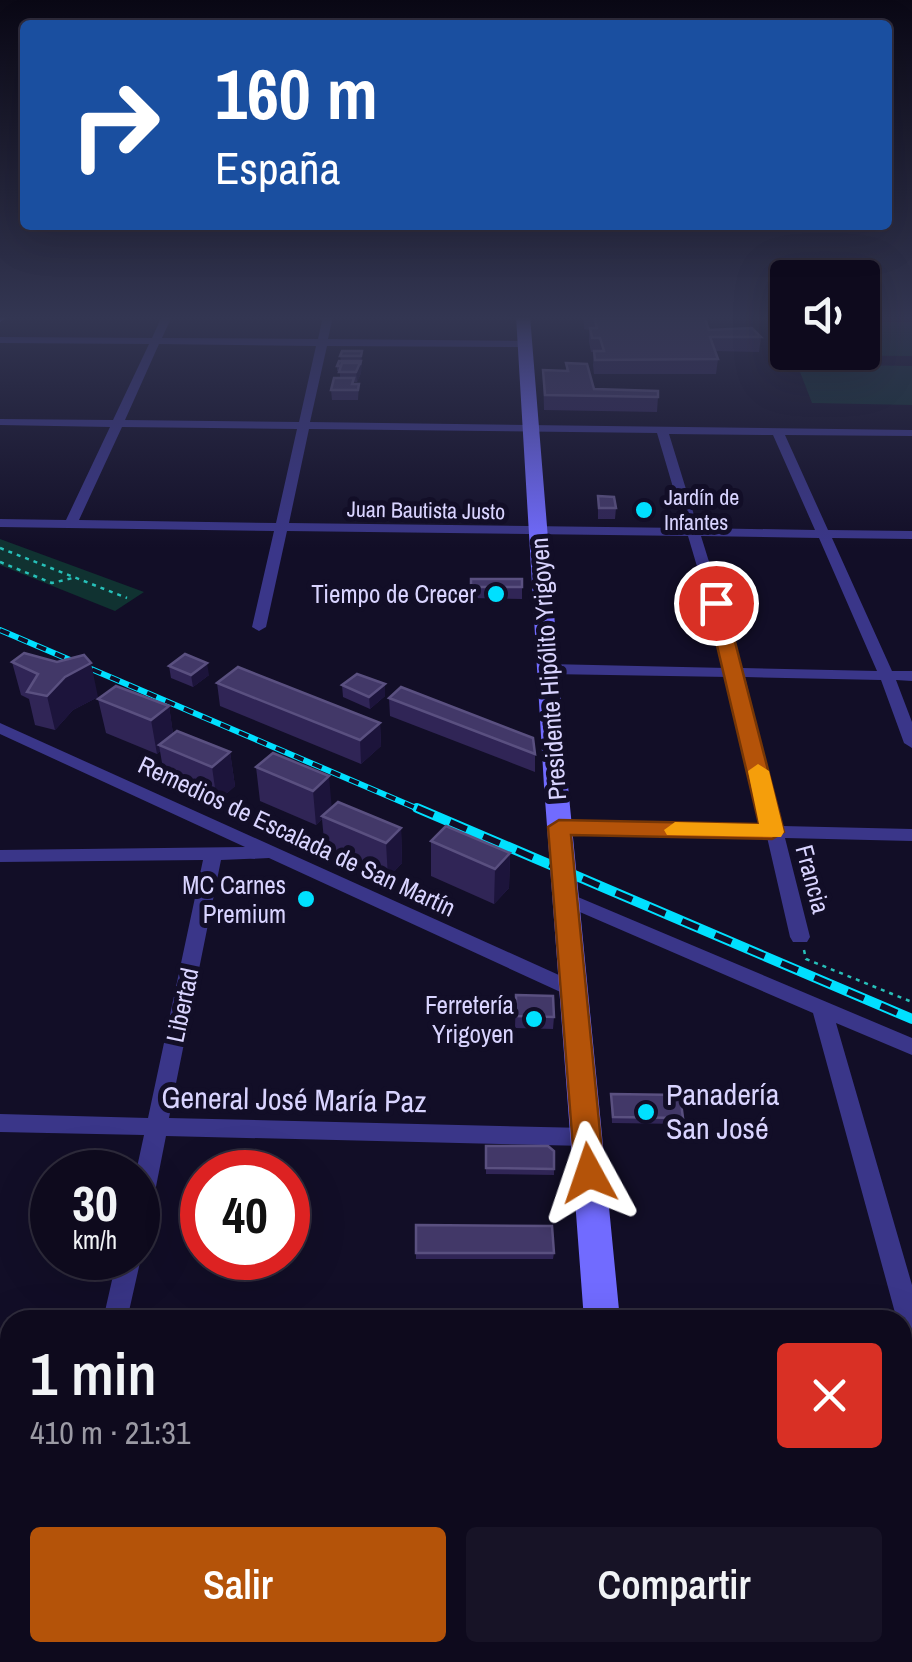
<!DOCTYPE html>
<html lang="es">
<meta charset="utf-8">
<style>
body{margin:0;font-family:"Archivo Narrow",sans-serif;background:#171326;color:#f1f3f6;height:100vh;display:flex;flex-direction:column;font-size:38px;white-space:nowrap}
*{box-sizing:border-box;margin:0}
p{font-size:32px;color:#9b9aa4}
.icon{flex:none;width:55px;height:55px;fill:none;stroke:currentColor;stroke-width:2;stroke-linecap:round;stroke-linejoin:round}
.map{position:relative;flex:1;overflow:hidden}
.drawer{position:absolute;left:0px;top:1310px;width:912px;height:352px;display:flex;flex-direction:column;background:#0e0a1d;border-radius:30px 30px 0 0;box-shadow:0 10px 40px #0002,0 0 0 2px #2e2b3b}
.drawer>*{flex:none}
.hud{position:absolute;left:20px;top:20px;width:872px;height:210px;border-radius:10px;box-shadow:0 10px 40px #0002,0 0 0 2px #2e2b3b;background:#1a4fa0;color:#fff;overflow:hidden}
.tools{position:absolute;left:770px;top:260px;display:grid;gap:20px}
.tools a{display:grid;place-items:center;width:110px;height:110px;border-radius:10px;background:#0e0a1d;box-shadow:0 10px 40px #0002,0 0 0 2px #2e2b3b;font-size:50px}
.speed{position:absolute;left:30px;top:1150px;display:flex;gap:20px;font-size:50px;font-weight:700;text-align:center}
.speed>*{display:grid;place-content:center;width:130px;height:130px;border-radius:50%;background:#0e0a1d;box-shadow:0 10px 40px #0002,0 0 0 2px #2e2b3b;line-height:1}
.speed small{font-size:25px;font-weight:400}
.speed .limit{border:15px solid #d22;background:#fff;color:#111}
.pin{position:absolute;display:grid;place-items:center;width:85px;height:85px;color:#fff;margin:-42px;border:5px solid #fff;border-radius:50%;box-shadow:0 2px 10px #0007}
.me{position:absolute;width:110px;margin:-55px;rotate:355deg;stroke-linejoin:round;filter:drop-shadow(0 0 8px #0008)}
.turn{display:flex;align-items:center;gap:35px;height:210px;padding:0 30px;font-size:45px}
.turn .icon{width:130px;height:130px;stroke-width:2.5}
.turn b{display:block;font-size:70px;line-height:85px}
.round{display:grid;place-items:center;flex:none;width:105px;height:105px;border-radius:10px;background:#171326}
.overview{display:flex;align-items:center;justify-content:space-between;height:170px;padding:0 30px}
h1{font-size:60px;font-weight:600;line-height:75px}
.button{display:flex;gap:20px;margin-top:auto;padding:20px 30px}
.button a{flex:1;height:115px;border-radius:10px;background:#b45309;color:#fff;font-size:40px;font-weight:600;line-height:115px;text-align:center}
.button a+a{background:#171326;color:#f1f3f6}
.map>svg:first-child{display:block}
.green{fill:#103231}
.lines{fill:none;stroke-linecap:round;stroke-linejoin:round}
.path{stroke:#27c0b9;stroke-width:2.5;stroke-dasharray:4 5;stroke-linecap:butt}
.street{fill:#3a3689;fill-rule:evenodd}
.secondary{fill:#716bff;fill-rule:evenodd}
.rail-far1-casing{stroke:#00e0ff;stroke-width:6}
.rail-casing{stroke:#00e0ff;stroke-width:10}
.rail-far1{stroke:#120e27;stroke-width:4;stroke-dasharray:10;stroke-linecap:butt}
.rail{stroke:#120e27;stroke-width:6;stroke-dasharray:18;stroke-linecap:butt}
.wall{fill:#302556}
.shaded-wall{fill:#1c143b}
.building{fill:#423868;stroke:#5a5080;stroke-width:2.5}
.route{fill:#b45309;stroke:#753606;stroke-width:2.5}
.slow{fill:#f59e0b}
.poi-dot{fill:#00e0ff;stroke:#120e27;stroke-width:4}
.labels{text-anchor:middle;stroke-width:10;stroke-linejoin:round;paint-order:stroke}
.far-poi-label{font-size:22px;fill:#d9d4ff;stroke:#120e27;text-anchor:start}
.far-street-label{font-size:22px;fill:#d9d4ff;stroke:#120e27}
.poi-label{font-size:25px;fill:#d9d4ff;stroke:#120e27;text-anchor:end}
.street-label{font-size:25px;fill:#d9d4ff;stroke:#120e27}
.near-poi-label{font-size:30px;fill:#d9d4ff;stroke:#120e27;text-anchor:start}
.near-street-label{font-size:30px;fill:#d9d4ff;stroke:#120e27}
</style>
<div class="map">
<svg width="912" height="1662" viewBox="0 0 912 1662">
<rect width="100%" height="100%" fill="#120e27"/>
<path class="green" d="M768,321H787L788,352H862L863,322H912V356L781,355Z
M797,364L912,366V405L812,403Z
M0,539L144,592L115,611L0,565Z"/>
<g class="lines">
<path class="path" d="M0,548L127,598
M0,562L52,583L73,578
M804,950L806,959L912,1002"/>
<path class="street" d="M162,316H172L162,338L318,339L323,316H333L328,339L525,341L530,344L525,347L327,346L310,422L912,430V436L785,435L828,530L912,531V539L832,538L892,671H912V681L896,680L912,722V748L904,743L881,680L745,677L782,826L912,829V841L785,838L810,937L807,942H793L790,937L767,837L553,831L550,827L553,823L559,821L764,826L729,677L549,674L541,669L549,664L727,668L688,536L287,531L266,627L259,631L252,627L274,531L0,527V519L66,520L110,427L0,425V419L113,420L149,344L0,343V337L152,338ZM159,344L316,346L299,422L125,420ZM122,427L297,429L276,523L79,520ZM309,429L657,433L685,528L289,523ZM669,434L773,435L815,530L698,528ZM701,536L819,538L877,671L742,668Z
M0,723L581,985L584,990L581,995H567L269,858L221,860L169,1118L586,1128L594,1131L597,1137L594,1143L586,1146L166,1136L150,1217L146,1224L138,1227L136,1172L144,1135L0,1132V1114L148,1118L203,860L0,862V850L245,847L0,734Z
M566,892L912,1038V1055L836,1023L912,1285V1340L903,1336L902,1320H897L813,1013L559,903L557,898Z
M138,1251L141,1258L127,1320H103L117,1258H138Z
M902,1401H912V1427H902Z
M0,1533H10V1561H0Z
M27,1652H57L54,1662H24Z"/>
<path class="secondary" d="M0,316H9L0,322Z
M516,316H530L568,786L620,1320H584L544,786Z
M609,1652H651L652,1662H610Z"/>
<defs>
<path id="rail-far1" d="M0,630L423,811"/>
<path id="rail" d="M417,808L912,1019"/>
</defs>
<use href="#rail-far1" class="rail-far1-casing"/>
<use href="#rail" class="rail-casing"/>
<use href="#rail-far1" class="rail-far1"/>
<use href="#rail" class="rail"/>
</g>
<path class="wall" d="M584,316H709L705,317L709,330L761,337L759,352L716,351L718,359L716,374H594L593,365L594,352H591L589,342V330L584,329Z
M362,351L361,373L357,382H354V384H359L358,400H332L331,390L340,378V371H337V366L341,361L340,356Z
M566,363L594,389L658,397L657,412L544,410L543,370L566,371Z
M598,496L616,508L615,519H598Z
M471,579H522V599L471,598Z
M12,662L98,697L73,710L55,730L35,725L29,699L21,695Z
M169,666L209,675L193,687L171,678Z
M217,683L380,723L381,746L361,764L220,706Z
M385,684V696L370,709L343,697L342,685Z
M116,686L169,706L173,734L177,731L230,752L235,786L217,802L165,780L160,751L157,754L106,733L98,699Z
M389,698L535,754V772L390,716Z
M273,753L332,807L401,828L402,863L388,878L325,851L322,819L316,825L260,801L256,767Z
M431,841L510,853L509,888L494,904L431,876Z
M516,995L554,1017L553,1029L515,1028Z
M611,1094L683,1118L682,1124L612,1123Z
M486,1146L554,1169V1175L486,1174Z
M416,1225L554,1253L553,1259H416Z"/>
<path class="shaded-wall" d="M362,351L361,373L357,382L356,372L360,363V365Z
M91,663L98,697L73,710L55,730L47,696L65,677Z
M207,663L209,675L193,687L191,675Z
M385,684V696L370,709L369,697Z
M169,706L174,740L159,745L160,751L157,754L151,720Z
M380,723L381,746L361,764L360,740Z
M230,752L235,786L217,802L212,767Z
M329,776L332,810L322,816V819L316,825L313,791Z
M401,828L402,863L388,878L386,843Z
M510,853L509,888L494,904L495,869Z"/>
<path class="building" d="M594,316H704L709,330L752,328L761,337H710L718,359L595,360L594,351H604L600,338H592L590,328H597Z
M342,351H362L361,356H340Z
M339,361H361L360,365V363H342L341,366H337Z
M342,363H360L356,372H339Z
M566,363L587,364L594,389L658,391V397L545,395L543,370L568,371Z
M334,378H354L352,384H359L358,390H331Z
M598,496L614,497L616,508H599Z
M471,579H522V587H471Z
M24,653L57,662L84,655L91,663L65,677L47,696L27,692L38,674L12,662Z
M185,654L207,663L191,675L169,666Z
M238,667L380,723L360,740L217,683Z
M357,674L385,684L369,697L342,685Z
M116,686L169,706L151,720L98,699Z
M401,687L533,738L535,754L389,698Z
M177,731L230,752L212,767L159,745Z
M273,753L329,776L313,791L256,767Z
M338,802L401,828L386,843L322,816Z
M446,826L510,853L495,869L431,841Z
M516,995L553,996L554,1017L516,1016Z
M611,1094L680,1095L683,1118L613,1117Z
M486,1146H548L554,1151V1169L486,1168Z
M416,1225L552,1226L554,1253H416Z"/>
<linearGradient id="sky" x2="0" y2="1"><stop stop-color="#0a0815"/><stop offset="0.58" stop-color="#333652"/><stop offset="1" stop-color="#333652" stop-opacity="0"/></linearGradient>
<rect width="912" height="548" fill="url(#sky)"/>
<path class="route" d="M716,597L725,603L784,832L772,839L571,835L604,1173L600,1182L589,1186L579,1182L575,1173L548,827L559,820L759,824L707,603Z"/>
<path class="slow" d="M758,764L769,771L784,832L781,837L667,835L664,830L675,822L759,824L748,771Z"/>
<g class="poi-dot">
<circle cx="644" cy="510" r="10"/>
<circle cx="496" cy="594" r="10"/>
<circle cx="306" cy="899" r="10"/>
<circle cx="534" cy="1019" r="10"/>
<circle cx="646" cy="1112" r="10"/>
</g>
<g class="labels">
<g class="far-poi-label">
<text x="664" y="505">Jardín de<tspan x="664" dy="25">Infantes</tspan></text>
</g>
<g class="far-street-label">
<text transform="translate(426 510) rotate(1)" y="8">Juan Bautista Justo</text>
</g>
<g class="poi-label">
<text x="476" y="603">Tiempo de Crecer</text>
<text x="286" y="894">MC Carnes<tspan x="286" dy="29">Premium</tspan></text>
<text x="514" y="1014">Ferretería<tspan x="514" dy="29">Yrigoyen</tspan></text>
</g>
<g class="street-label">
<text transform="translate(548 669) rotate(-94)" y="9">Presidente Hipólito Yrigoyen</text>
<text transform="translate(297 836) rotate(25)" y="9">Remedios de Escalada de San Martín</text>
<text transform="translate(813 879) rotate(75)" y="9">Francia</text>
<text transform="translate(182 1005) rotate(-78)" y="9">Libertad</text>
</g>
<g class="near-poi-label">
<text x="666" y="1105">Panadería<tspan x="666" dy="34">San José</tspan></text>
</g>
<g class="near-street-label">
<text transform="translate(294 1100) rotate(1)" y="10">General José María Paz</text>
</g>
</g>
</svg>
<div class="tools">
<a><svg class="icon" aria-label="sound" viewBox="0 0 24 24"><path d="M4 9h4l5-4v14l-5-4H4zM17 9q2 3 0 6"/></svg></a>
</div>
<div class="speed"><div>30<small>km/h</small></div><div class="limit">40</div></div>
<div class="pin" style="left:716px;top:603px;background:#d93025"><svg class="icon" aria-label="arrive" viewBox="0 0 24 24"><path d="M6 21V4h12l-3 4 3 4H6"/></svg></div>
<svg class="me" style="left:589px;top:1173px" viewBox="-20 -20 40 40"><path d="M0-17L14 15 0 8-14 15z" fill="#b45309" stroke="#fff" stroke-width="4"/></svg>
<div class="hud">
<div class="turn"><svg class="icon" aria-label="right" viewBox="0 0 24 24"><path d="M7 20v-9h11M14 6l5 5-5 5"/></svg><div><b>160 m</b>España</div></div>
</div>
<section class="drawer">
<div class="overview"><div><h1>1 min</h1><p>410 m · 21:31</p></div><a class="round" style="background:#d93025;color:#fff"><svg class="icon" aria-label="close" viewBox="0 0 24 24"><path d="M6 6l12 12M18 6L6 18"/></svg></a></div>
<div class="button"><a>Salir</a><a>Compartir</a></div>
</section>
</div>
